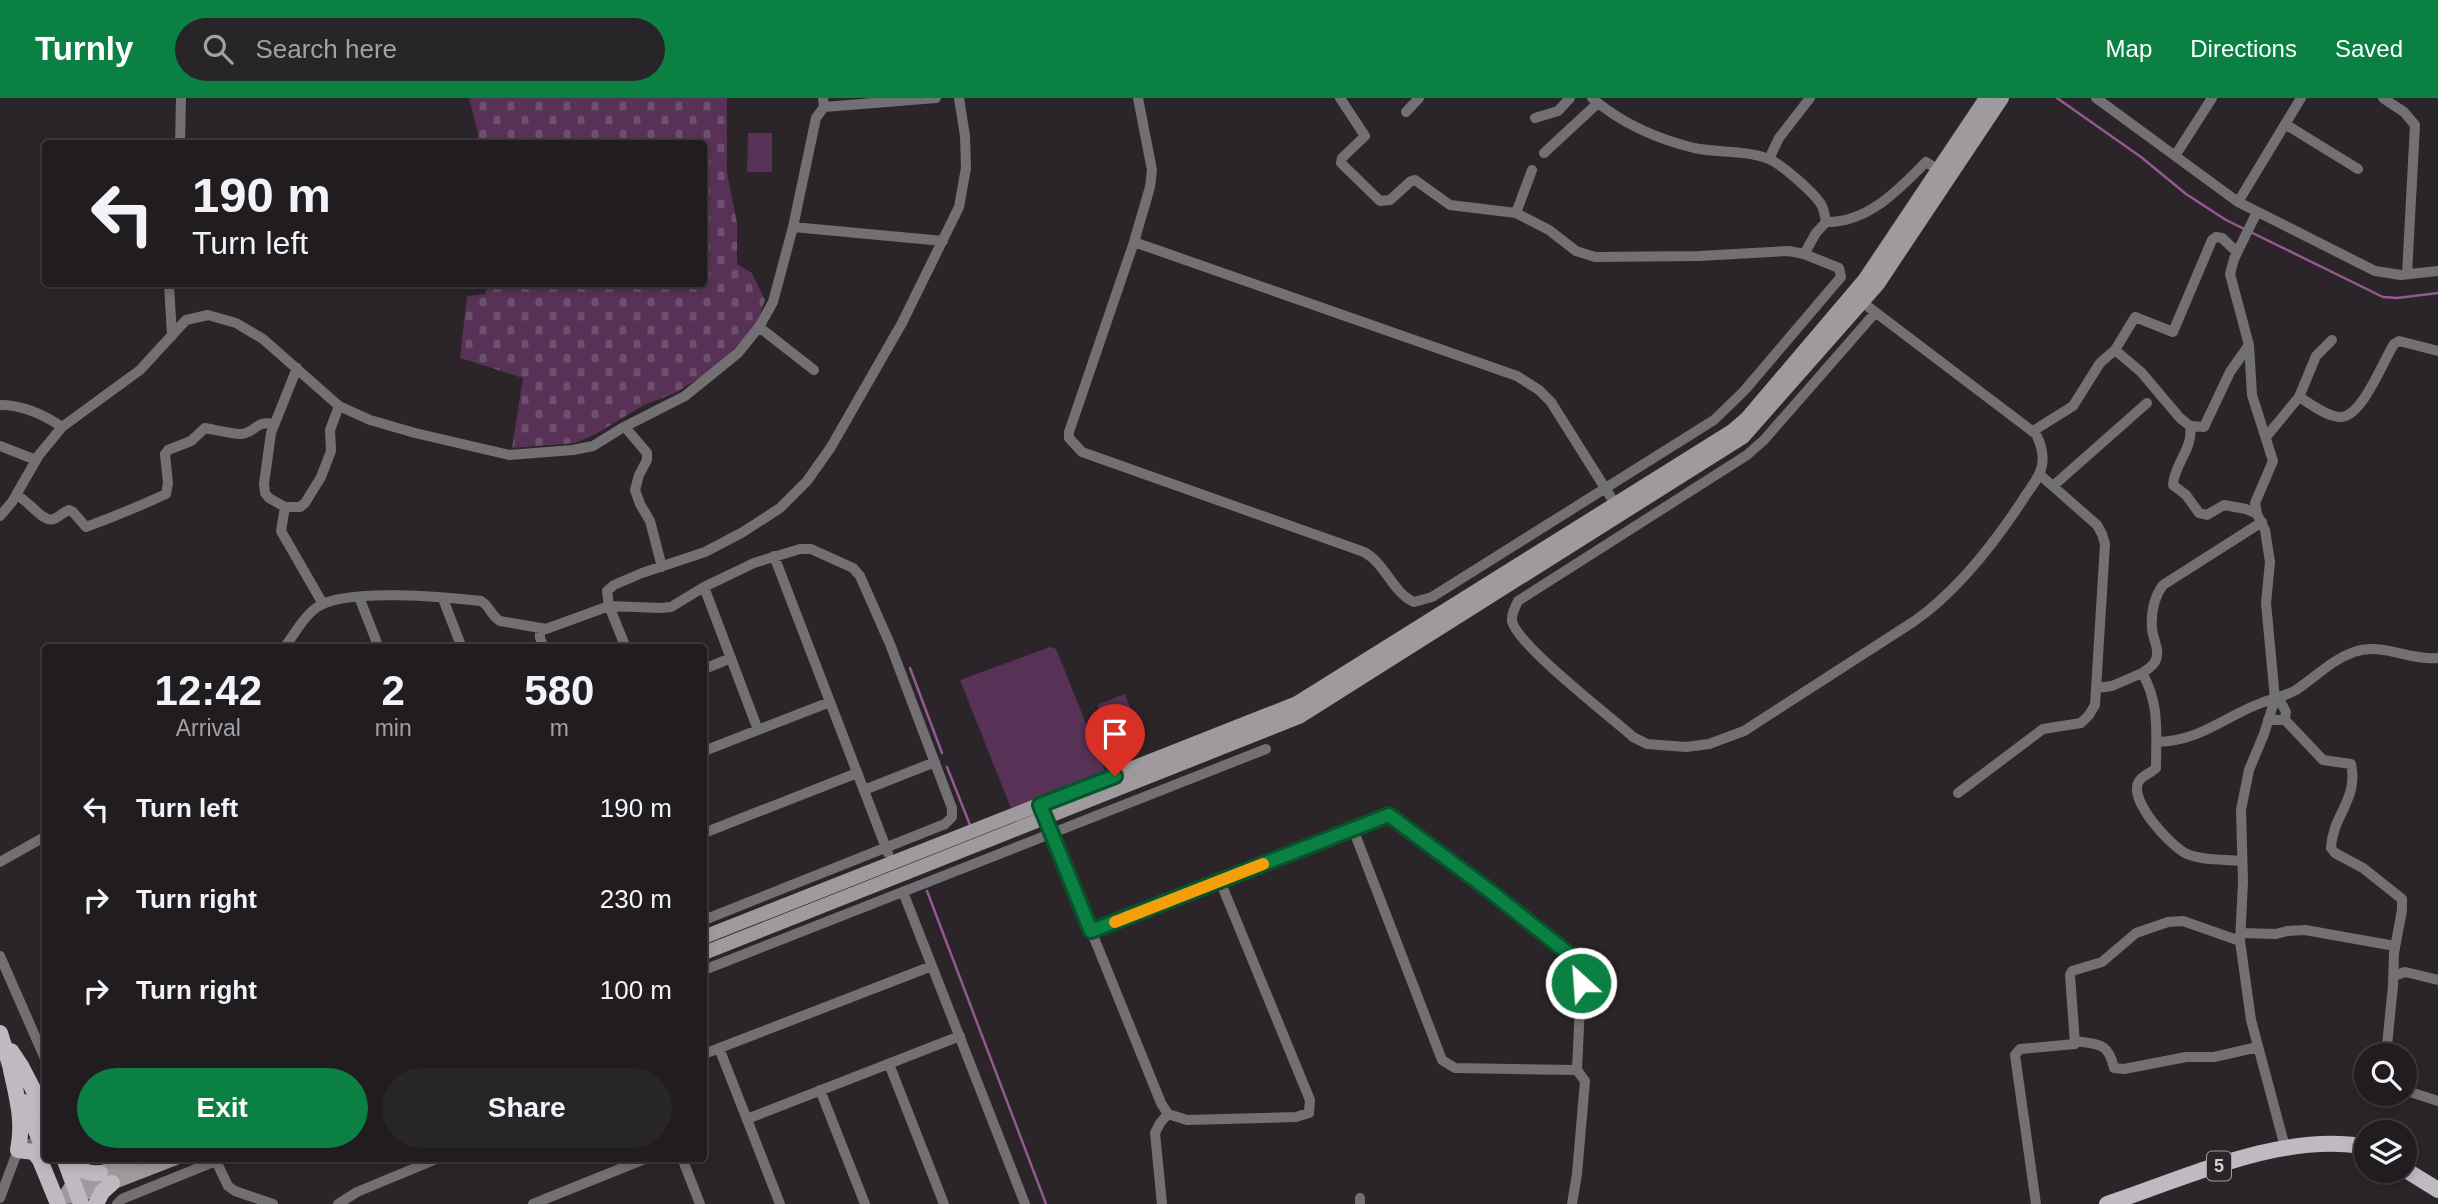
<!DOCTYPE html>
<style>
body{margin:0;font-family:Helvetica,sans-serif;background:#282529;color:#f1f3f6;height:100vh;display:flex;flex-direction:column;font-size:26px;white-space:nowrap}
*{box-sizing:border-box;margin:0}
p{font-size:23px;color:#a2a1a5}
.icon{flex:none;width:38px;height:38px;fill:none;stroke:currentColor;stroke-width:2;stroke-linecap:round;stroke-linejoin:round}
.map{position:relative;flex:1;overflow:hidden}
.sheet{position:absolute;left:42px;top:546px;width:665px;height:518px;display:flex;flex-direction:column;background:#201c20;border-radius:7px;box-shadow:0 4px 10px #0003,0 0 0 2px #3d3a3e}
.sheet>*{flex:none}
.guide{position:absolute;left:42px;top:42px;width:665px;height:147px;border-radius:7px;box-shadow:0 4px 10px #0003,0 0 0 2px #3d3a3e;background:#201c20;color:#f1f3f6;overflow:hidden}
.tools{position:absolute;left:2354px;top:945px;display:grid;gap:14px}
.tools a{display:grid;place-items:center;width:63px;height:63px;border-radius:50%;background:#201c20;box-shadow:0 4px 10px #0003,0 0 0 2px #3d3a3e;font-size:35px}
.pin{position:absolute;display:grid;place-items:center;width:60px;height:60px;color:#fff;margin:-72px -30px;border-radius:50% 50% 50% 0;rotate:-45deg;box-shadow:0 0 7px #0007}
.pin .icon{rotate:45deg}
.me{position:absolute;width:77px;margin:-38px;rotate:334deg;stroke-linejoin:round;filter:drop-shadow(0 0 5px #0008)}
.turn{display:flex;align-items:center;gap:24px;height:147px;padding:0 35px;font-size:32px}
.turn .icon{width:91px;height:91px;stroke-width:2.5}
.turn b{display:block;font-size:49px;line-height:60px}
.eta{display:flex;justify-content:space-evenly;align-items:center;height:119px;text-align:center}
.eta b{font-size:42px;font-weight:800;line-height:49px}
.action{display:flex;gap:14px;margin-top:auto;padding:14px 35px}
.action a{flex:1;height:80px;border-radius:42px;background:#0b8043;color:#fff;font-size:28px;font-weight:800;line-height:80px;text-align:center}
.action a+a{background:#282529;color:#f1f3f6}
ul{padding:0;list-style:none}
li{display:flex;align-items:center;gap:21px;height:91px;padding:0 35px}
li div{flex:1}
li b{display:block;font-size:26px}
li em{font-style:normal}
header{display:flex;align-items:center;gap:42px;box-sizing:border-box;height:98px;padding:0 35px;background:#0b8043;color:#fff}
header strong{font-size:33px}
nav{display:flex;gap:38px;margin-inline-start:auto;font-size:24px}
.search{width:490px;height:63px;background:#282529;display:flex;align-items:center;gap:18px;box-sizing:border-box;padding:0 24px;border-radius:38px;color:#a2a1a5;font-size:26px}
.map>svg:first-child{display:block}
.cemetery{fill:url(#cemetery-stones)}
.garden{fill:#573256}
.lines{fill:none;stroke-linecap:round;stroke-linejoin:round}
.stream{stroke:#935991;stroke-width:2.5}
.street{stroke:#737073;stroke-width:10}
.secondary{stroke:#9f9a9e;stroke-width:14}
.primary{stroke:#c0bac0;stroke-width:16}
.route-casing{stroke:#07532c;stroke-width:18}
.route{stroke:#0b8043;stroke-width:12}
.slow{stroke:#f59e0b;stroke-width:12}
.labels{text-anchor:middle;stroke-width:7;stroke-linejoin:round;paint-order:stroke}
.shield{fill:#2b252a;stroke:#a19da0;stroke-width:2}
.shield-label{font-size:18px;font-weight:bold;fill:#d3d0d3}
</style>
<header>
<strong>Turnly</strong>
<div class="search"><svg class="icon" aria-label="search" viewBox="0 0 24 24"><circle cx="10" cy="10" r="6"/><path d="M15 15l6 6"/></svg>Search here</div>
<nav><a>Map</a><a>Directions</a><a>Saved</a></nav>
</header>
<div class="map">
<svg width="2438" height="1106" viewBox="0 0 2438 1106">
<defs>
<pattern id="cemetery-stones" width="16" height="16" patternUnits="userSpaceOnUse" patternTransform="scale(1.75)"><rect width="16" height="16" fill="#573256"/><path d="M2 7V4a2 2 0 0 1 4 0v3zM10 15v-3a2 2 0 0 1 4 0v3z" fill="#6e4f6d"/></pattern>
</defs>
<rect width="100%" height="100%" fill="#2b252a"/>
<path class="cemetery" d="M469,0H727V75L737,125V166L752,175L765,202L755,229L714,271L675,295L644,307L594,337L575,345L512,350L523,280L460,260L467,198L485,196L489,186H704V46L478,45V35Z"/>
<path class="garden" d="M748,35H772V74H747Z
M1050,549L1056,551L1106,675L1011,710L960,582Z
M1125,596L1141,638L1113,649L1097,607Z"/>
<g class="lines">
<path class="stream" d="M2057,0L2141,59L2186,96L2226,122L2383,199L2397,200L2438,195
M910,570L942,655
M947,669L970,727
M927,793L1046,1106"/>
<path class="street" d="M1138,0L1152,72L1150,89L1134,144L1069,334V340L1082,354L1364,454C1386,466 1392,494 1414,504L1432,499L1714,322L1744,293L1841,179L1839,170L1804,156L1789,153L1699,158L1595,159L1576,153L1549,132L1516,115L1450,107L1415,82L1411,83L1390,102L1380,103L1341,65L1342,60L1365,38L1340,0
M1592,0C1621,25 1657,41 1694,50C1718,55 1746,52 1769,61C1781,66 1816,96 1822,108C1824,112 1825,119 1826,124
M2096,0L2238,104L2375,173L2401,177L2438,173
M2383,0L2404,14L2415,27L2407,176
M824,9L936,0
M1406,14L1419,0
M1535,20L1558,13L1570,0
M2285,26L2358,71
M180,46L181,0
M1544,55L1598,5
M2175,58L2212,0
M1769,61L1779,40L1810,0
M2238,104L2301,0
M2257,114L2234,161L2230,176L2249,247L2252,297L2273,363L2255,405L2257,416L2265,432L2270,464L2266,505L2275,601L2264,636L2249,672L2241,712L2243,784L2240,843L2251,922L2285,1049
M1516,115L1532,72
M1826,124C1868,125 1898,92 1926,64L1939,72
M793,129L943,143
M1134,144L1517,278L1539,292L1551,304L1617,409
M1804,156L1816,135L1826,124
M169,186L172,238
M1858,201L2036,336C2041,346 2044,357 2042,367C2040,380 2030,390 2024,400C1994,446 1958,493 1913,524L1744,633L1709,646L1686,649L1647,646L1633,639C1611,619 1517,547 1512,523C1511,516 1515,509 1518,503L1747,357L1764,342L1875,215
M759,229L814,272
M2115,252L2141,274L2180,320L2190,328C2194,350 2174,366 2173,387L2186,397L2199,415L2207,417L2224,407L2246,411L2257,416
M2299,299C2310,305 2325,318 2339,319C2361,322 2383,263 2394,246L2399,243L2438,253
M0,307C23,307 43,316 62,329
M2190,328L2204,329L2230,274L2249,247
M625,329L647,355V362L639,377L635,392L640,406L650,423L662,469
M2033,333L2073,308L2100,265L2115,252L2135,219L2173,234L2212,142L2216,139L2222,140L2237,154
M2266,339L2299,299L2316,258L2332,242
M0,348L36,362
M2053,388L2147,305
M16,397C30,403 42,425 54,421C59,419 63,414 69,412L73,414L86,429C113,419 140,408 166,396L168,385L165,356L168,352L191,343L205,330C217,332 230,336 241,336C255,335 256,322 274,326
M285,409L269,400L265,395L264,386L271,335L297,270
M0,418L12,404L39,357L62,329L140,272L186,222L208,217L236,225L263,241L339,308L370,322L415,335L509,357L573,352L593,348L622,330L685,298L738,255L759,229L773,204L793,129L816,20L824,9L823,0
M774,458L888,755
M704,489L758,632
M359,499L379,550
M443,501L462,550
M323,506L281,433L285,409H300L305,405L321,379L331,353L330,332L339,308
M540,530V540L544,550
M284,550C294,537 305,516 319,508C348,490 446,499 481,503C490,508 491,518 500,523L546,531L609,508L660,510L671,509L704,489L754,465L800,451H811L853,470L860,478L890,546L952,710V719L945,726L704,822
M626,550L609,508L607,493L614,487L642,475L705,454L743,434L780,410L807,383L831,349L902,225L959,109L966,70L965,38L959,0
M704,571L731,560
M2142,575C2147,572 2152,568 2155,564C2161,553 2153,542 2152,531C2151,516 2154,499 2163,487L2262,424
M2097,590L2112,588L2142,575C2160,605 2156,636 2156,670C2151,675 2143,677 2139,683C2127,701 2171,749 2187,756C2203,763 2225,761 2242,763
M2278,599L2286,614L2285,622
M2268,622H2285L2323,662L2351,666C2359,701 2332,718 2331,750L2335,755L2363,770L2402,801V812L2394,855L2393,888L2386,957
M2157,644C2198,643 2220,622 2256,607C2269,601 2284,599 2296,592C2316,579 2331,562 2354,554C2382,544 2409,563 2438,560
M704,653L830,604
M864,692L935,664
M1958,695L2043,631L2081,625L2089,617L2095,607L2105,446L2102,436L2097,427L2039,376
M1043,714L1161,1005L1168,1016L1187,1022L1296,1019L1309,1015L1310,1002L1220,783
M1353,731L1442,962L1455,970L1577,972
M704,735L857,675
M0,764L46,738
M903,794L1025,1106
M1091,833L1389,717L1490,793L1575,863L1581,885L1577,972L1585,983L1577,1076L1572,1106
M2242,835L2276,836L2287,833L2305,832L2395,848
M0,858L46,963
M704,872L1266,651
M2394,878L2405,874L2438,882
M2076,943C2099,947 2108,944 2114,970L2124,971L2186,959H2214L2258,949
M719,950L780,1106
M704,956L932,868
M889,966L944,1106
M820,992L865,1106
M2404,992L2438,1003
M747,1021L960,938
M682,1060L700,1106
M216,1063L228,1088L235,1093L273,1106
M0,1100L18,1052L42,1040
M1360,1100V1106
M117,1106L122,1101L223,1060
M338,1106L357,1094L439,1060
M533,1106L647,1060
M1162,1106L1155,1035L1160,1025L1168,1016
M2036,1106L2015,957L2020,951L2075,946L2070,877L2072,873L2102,864L2136,835L2168,824L2183,823L2240,843"/>
<path class="secondary" d="M704,839L1297,605L1732,333L1747,320L1865,181L1986,0
M704,855L1299,619L1743,339L1878,186L2002,0
M67,1095L73,1086L137,1060
M64,1099L78,1098L176,1060"/>
<path class="primary" d="M0,935L14,980
M11,953L21,968L46,1016
M11,972C17,999 24,1024 18,1052L34,1054L40,1062L58,1106
M24,1004L46,1057
M64,1060L81,1106
M73,1060C78,1073 87,1076 100,1075
M2404,1071L2438,1092
M96,1106L102,1094L112,1085
M2107,1106C2185,1080 2284,1033 2366,1049"/>
</g>
<g class="lines">
<defs>
<path id="route" d="M1115,678L1040,707L1091,833L1389,717L1490,793L1569,856L1575,863L1581,885"/>
</defs>
<use href="#route" class="route-casing"/>
<use href="#route" class="route"/>
<path class="slow" d="M1115,824L1263,766"/>
</g>
<g class="labels">
<rect class="shield" x="2207" y="1053.5" width="24" height="29" rx="5"/>
<g class="shield-label">
<text x="2219" y="1074">5</text>
</g>
</g>
</svg>
<div class="tools">
<a><svg class="icon" aria-label="search" viewBox="0 0 24 24"><circle cx="10" cy="10" r="6"/><path d="M15 15l6 6"/></svg></a>
<a><svg class="icon" aria-label="layers" viewBox="0 0 24 24"><path d="M12 4l9 5-9 5-9-5zM3 14l9 5 9-5"/></svg></a>
</div>
<div class="pin" style="left:1115px;top:678px;background:#d93025"><svg class="icon" aria-label="arrive" viewBox="0 0 24 24"><path d="M6 21V4h12l-3 4 3 4H6"/></svg></div>
<svg class="me" style="left:1581px;top:885px" viewBox="-20 -20 40 40"><circle r="17" fill="#0b8043" stroke="#fff" stroke-width="3"/><path d="M0-11L8 9 0 5-8 9z" fill="#fff"/></svg>
<div class="guide">
<div class="turn"><svg class="icon" aria-label="left" viewBox="0 0 24 24"><path d="M17 20v-9H6M10 6l-5 5 5 5"/></svg><div><b>190 m</b>Turn left</div></div>
</div>
<section class="sheet">
<div class="eta">
<div><b>12:42</b><p>Arrival</p></div>
<div><b>2</b><p>min</p></div>
<div><b>580</b><p>m</p></div>
</div>
<ul>
<li><svg class="icon" aria-label="left" viewBox="0 0 24 24"><path d="M17 20v-9H6M10 6l-5 5 5 5"/></svg><div><b>Turn left</b></div><em>190 m</em></li>
<li><svg class="icon" aria-label="right" viewBox="0 0 24 24"><path d="M7 20v-9h11M14 6l5 5-5 5"/></svg><div><b>Turn right</b></div><em>230 m</em></li>
<li><svg class="icon" aria-label="right" viewBox="0 0 24 24"><path d="M7 20v-9h11M14 6l5 5-5 5"/></svg><div><b>Turn right</b></div><em>100 m</em></li>
</ul>
<div class="action"><a>Exit</a><a>Share</a></div>
</section>
</div>
